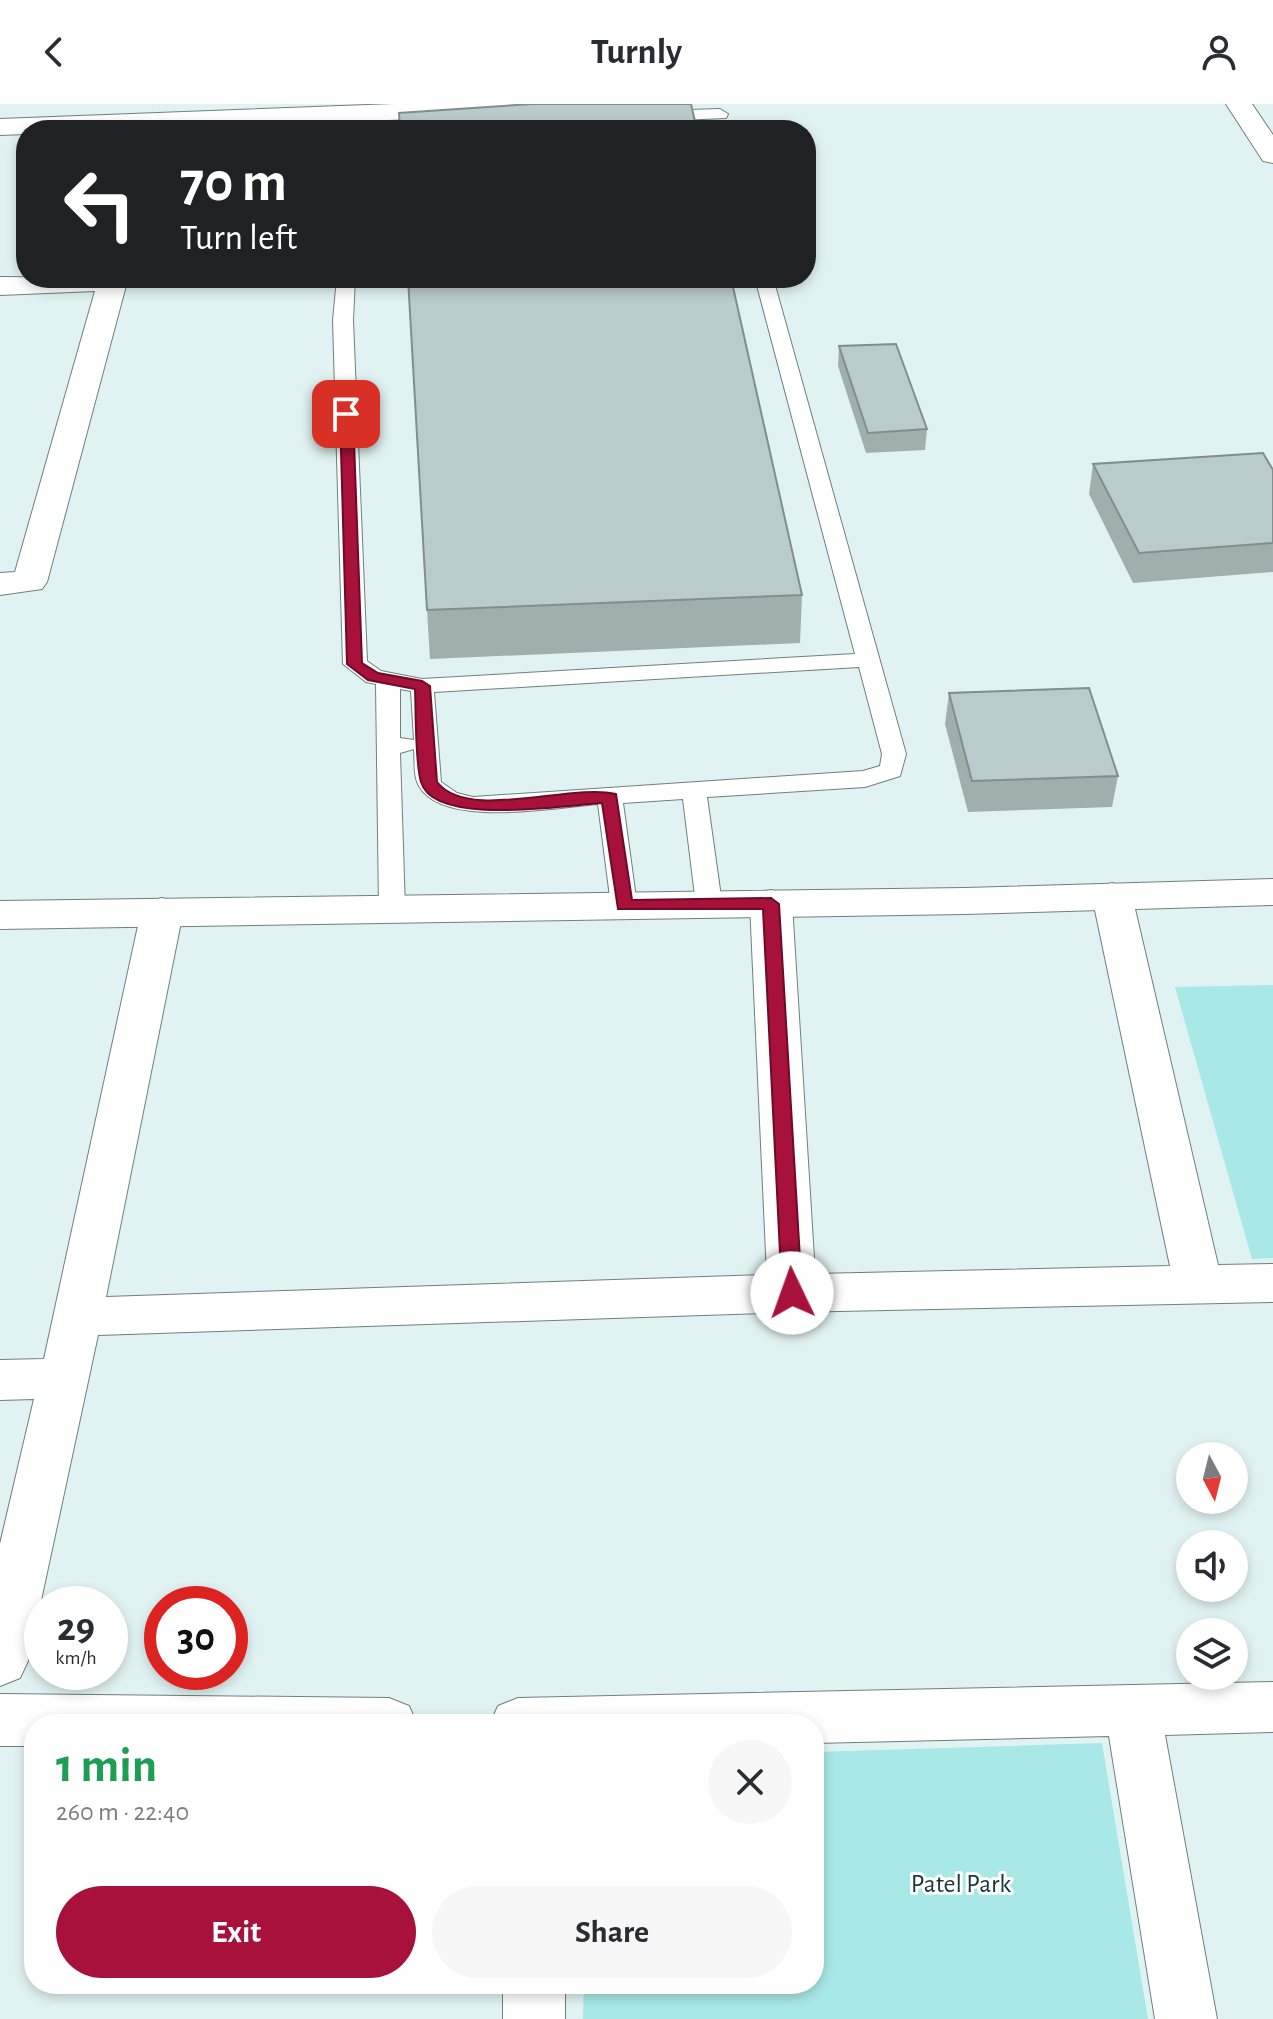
<!DOCTYPE html>
<meta charset="utf-8">
<style>
body{margin:0;font-family:"Alegreya Sans",sans-serif;background:#f7f7f7;color:#2b2b33;height:100vh;display:flex;flex-direction:column;font-size:30px;white-space:nowrap}
*{box-sizing:border-box;margin:0}
p{font-size:26px;color:#7c7c81}
.icon{flex:none;width:44px;height:44px;fill:none;stroke:currentColor;stroke-width:2;stroke-linecap:round;stroke-linejoin:round}
.map{position:relative;flex:1;overflow:hidden}
.side{position:absolute;left:24px;top:1610px;width:800px;height:280px;display:flex;flex-direction:column;background:#fff;border-radius:32px;box-shadow:0 4px 12px #0003}
.side>*{flex:none}
.hud{position:absolute;left:16px;top:16px;width:800px;height:168px;border-radius:32px;box-shadow:0 4px 12px #0003;background:#202124;color:#fff;overflow:hidden}
.needle{width:52px;rotate:173deg}
.controls{position:absolute;left:1176px;top:1338px;display:grid;gap:16px}
.controls a{display:grid;place-items:center;width:72px;height:72px;border-radius:50%;background:#fff;box-shadow:0 4px 12px #0003;font-size:40px}
.speed{position:absolute;left:24px;top:1482px;display:flex;gap:16px;font-size:40px;font-weight:700;text-align:center}
.speed>*{display:grid;place-content:center;width:104px;height:104px;border-radius:50%;background:#fff;box-shadow:0 4px 12px #0003;line-height:1}
.speed small{font-size:20px;font-weight:400}
.speed .limit{border:12px solid #d22;background:#fff;color:#111}
.pin{position:absolute;display:grid;place-items:center;width:68px;height:68px;color:#fff;margin:-34px;border-radius:16px;box-shadow:0 4px 12px #0006}
.me{position:absolute;width:88px;margin:-44px;rotate:357deg;stroke-linejoin:round;filter:drop-shadow(0 0 6px #0008)}
.turn{display:flex;align-items:center;gap:28px;height:168px;padding:0 32px;font-size:36px}
.turn .icon{width:104px;height:104px;stroke-width:2.5}
.turn b{display:block;font-size:56px;line-height:68px}
.round{display:grid;place-items:center;flex:none;width:84px;height:84px;border-radius:42px;background:#f7f7f7}
.headline{display:flex;align-items:center;justify-content:space-between;height:136px;padding:0 32px}
h1{font-size:48px;font-weight:700;line-height:60px;color:#1e9e55}
.cta{display:flex;gap:16px;margin-top:auto;padding:16px 32px}
.cta a{flex:1;height:92px;border-radius:48px;background:#a8113c;color:#fff;font-size:32px;font-weight:700;line-height:92px;text-align:center}
.cta a+a{background:#f7f7f7;color:#2b2b33}
header{display:flex;justify-content:space-between;align-items:center;height:104px;padding:0 32px;background:#fff;font-size:36px;font-weight:700}
.map>svg:first-child{display:block}
.green{fill:#a8e8e6}
.lines{fill:none;stroke-linecap:round;stroke-linejoin:round}
.service-casing{stroke:#6f7f7f;stroke-width:2}
.minor-casing{stroke:#6f7f7f;stroke-width:2}
.tertiary-casing{stroke:#6f7f7f;stroke-width:2}
.service{fill:#fff;fill-rule:evenodd}
.minor{fill:#fff;fill-rule:evenodd}
.tertiary{fill:#fff;fill-rule:evenodd}
.wall{fill:#9fafae}
.building{fill:#b9cbca;stroke:#828e8d;stroke-width:2}
.route{fill:#a8113c;stroke:#6d0b27;stroke-width:2}
.labels{text-anchor:middle;stroke-width:6;stroke-linejoin:round;paint-order:stroke}
.near-park-label{font-size:26px;fill:#183838;stroke:#fff}
</style>
<header><svg class="icon" aria-label="back" viewBox="0 0 24 24"><path d="M15 5l-7 7 7 7"/></svg>Turnly<svg class="icon" aria-label="person" viewBox="0 0 24 24"><circle cx="12" cy="8" r="4"/><path d="M4 21q1-7 8-7t8 7"/></svg></header>
<div class="map">
<svg width="1273" height="1915" viewBox="0 0 1273 1915">
<rect width="100%" height="100%" fill="#e0f3f2"/>
<path class="green" d="M1273,881V1154L1252,1155L1175,883Z
M1102,1639L1148,1915H583L584,1880H814V1648Z"/>
<g class="lines">
<defs>
<path id="service" d="M346,5L354,10L356,26H340L338,10Z
M720,5L728,10L726,14L657,17L649,12L657,7Z
M435,14L441,15L443,19L441,23L381,26L389,21Z
M337,174H355L353,216L367,557L381,567L422,575L855,550L755,174H773L906,650L900,672L865,683L707,693L722,800L718,806L709,809L700,806L696,800L683,695L623,699L637,801L633,807L624,810L615,807L611,801L598,700C556,703 443,725 419,682C413,672 415,656 414,645L400,649L405,805L401,811L392,814L383,811L379,805L376,580L366,578L343,560L333,216ZM859,563L882,650L880,662L863,667L473,693L457,689L441,678L434,588ZM400,585L411,587L414,636L400,634Z"/>
<path id="minor" d="M394,0H610L606,6L597,8L127,26H26V30L0,31V15Z
M1226,0H1252L1273,31V59L1263,57Z
M0,173L128,174L47,478L42,485L0,491V469L15,468L95,187L0,191Z
M1112,779L1126,783L1132,792L1218,1161L1273,1160V1198L792,1208L98,1231L28,1557L20,1574L0,1582V1440L34,1295L0,1296V1256L44,1255L141,808L147,798L162,794L177,798L183,808L106,1193L767,1171L750,800L756,790L771,786L786,790L792,800L815,1170L1170,1162L1092,792L1098,783Z
M1273,1578V1628L1165,1631L1217,1915H1155L1109,1632L814,1639V1620H490L498,1602L518,1594Z
M0,1590L389,1594L409,1602L417,1620H34V1642H0Z
M503,1880H565V1915H503Z"/>
<path id="tertiary" d="M1273,775V801L965,810L0,825V797L965,784Z"/>
</defs>
<use href="#service" class="service-casing"/>
<use href="#minor" class="minor-casing"/>
<use href="#tertiary" class="tertiary-casing"/>
<use href="#service" class="service"/>
<use href="#minor" class="minor"/>
<use href="#tertiary" class="tertiary"/>
</g>
<path class="wall" d="M839,242L927,325L925,346L866,349L838,262Z
M1093,360L1273,366V468L1133,479L1089,390Z
M802,491L800,539L430,555L427,506Z
M949,589L1118,672L1112,703L968,708L945,620Z"/>
<path class="building" d="M531,0H691L697,26H400L399,9Z
M408,174H731L802,491L427,506Z
M896,240L927,325L868,329L839,242Z
M1263,349L1273,366V439L1139,449L1093,360Z
M1089,584L1118,672L972,677L949,589Z"/>
<path class="route" d="M346,306L353,310L362,559L378,569L422,577L430,582L437,678C469,718 569,679 616,690L632,796L771,794L779,800L802,1189L799,1194H785L782,1189L763,805H618L602,699C565,701 434,723 421,678C415,658 416,608 415,585L368,576L347,560L340,310Z"/>
<g class="labels">
<g class="near-park-label">
<text x="961" y="1788">Patel Park</text>
</g>
</g>
</svg>
<div class="controls">
<a><svg class="needle" viewBox="-14 -14 28 28"><path d="M0-13l5 13h-10z" fill="#e53935"/><path d="M0 13l5-13h-10z" fill="#7c7c81"/></svg></a>
<a><svg class="icon" aria-label="sound" viewBox="0 0 24 24"><path d="M4 9h4l5-4v14l-5-4H4zM17 9q2 3 0 6"/></svg></a>
<a><svg class="icon" aria-label="layers" viewBox="0 0 24 24"><path d="M12 4l9 5-9 5-9-5zM3 14l9 5 9-5"/></svg></a>
</div>
<div class="speed"><div>29<small>km/h</small></div><div class="limit">30</div></div>
<div class="pin" style="left:346px;top:310px;background:#d93025"><svg class="icon" aria-label="arrive" viewBox="0 0 24 24"><path d="M6 21V4h12l-3 4 3 4H6"/></svg></div>
<svg class="me" style="left:792px;top:1189px" viewBox="-20 -20 40 40"><circle r="19" fill="#fff"/><path d="M0-13L10 11 0 6-10 11z" fill="#a8113c"/></svg>
<div class="hud">
<div class="turn"><svg class="icon" aria-label="left" viewBox="0 0 24 24"><path d="M17 20v-9H6M10 6l-5 5 5 5"/></svg><div><b>70 m</b>Turn left</div></div>
</div>
<section class="side">
<div class="headline"><div><h1>1 min</h1><p>260 m · 22:40</p></div><a class="round"><svg class="icon" aria-label="close" viewBox="0 0 24 24"><path d="M6 6l12 12M18 6L6 18"/></svg></a></div>
<div class="cta"><a>Exit</a><a>Share</a></div>
</section>
</div>
